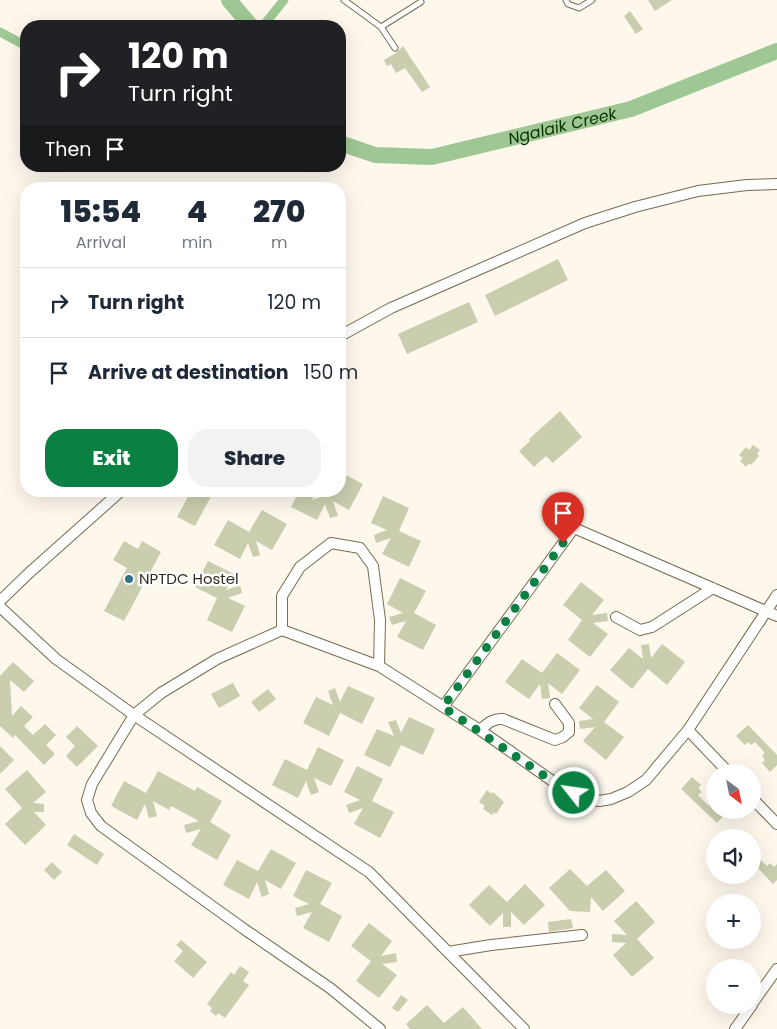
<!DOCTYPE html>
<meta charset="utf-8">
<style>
body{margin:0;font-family:Poppins,sans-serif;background:#f2f2f3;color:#1f2937;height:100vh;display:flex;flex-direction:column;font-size:19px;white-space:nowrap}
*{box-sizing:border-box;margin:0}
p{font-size:16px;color:#747a83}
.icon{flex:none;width:28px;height:28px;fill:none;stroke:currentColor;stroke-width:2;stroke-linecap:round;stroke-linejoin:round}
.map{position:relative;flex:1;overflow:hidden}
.panel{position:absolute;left:20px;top:182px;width:326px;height:315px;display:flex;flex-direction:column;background:#fff;border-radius:20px;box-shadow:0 5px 20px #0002}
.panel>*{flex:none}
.banner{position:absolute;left:20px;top:20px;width:326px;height:152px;border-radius:20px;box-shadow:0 5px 20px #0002;background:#202124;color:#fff;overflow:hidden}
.needle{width:32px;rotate:148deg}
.buttons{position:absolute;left:706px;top:764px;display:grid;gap:10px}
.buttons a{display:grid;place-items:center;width:55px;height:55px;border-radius:50%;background:#fff;box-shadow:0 5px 20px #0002;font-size:25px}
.pin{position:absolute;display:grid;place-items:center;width:42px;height:42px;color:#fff;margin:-51px -21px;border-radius:50% 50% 50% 0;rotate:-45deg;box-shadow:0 0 5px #0007}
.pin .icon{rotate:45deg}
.me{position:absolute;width:55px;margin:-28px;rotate:300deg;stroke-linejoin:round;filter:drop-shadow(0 0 4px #0008)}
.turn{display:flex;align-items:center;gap:18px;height:105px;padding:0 25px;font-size:22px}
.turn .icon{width:65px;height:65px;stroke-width:2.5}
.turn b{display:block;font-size:35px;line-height:42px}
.then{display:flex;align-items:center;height:48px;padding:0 25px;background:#0003;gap:10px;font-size:19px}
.eta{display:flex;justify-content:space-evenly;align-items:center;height:85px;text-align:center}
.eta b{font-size:30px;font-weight:800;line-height:35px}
.cta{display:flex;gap:10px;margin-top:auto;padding:10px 25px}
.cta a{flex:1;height:58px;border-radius:20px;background:#0b8043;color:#fff;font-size:20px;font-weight:800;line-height:58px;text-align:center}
.cta a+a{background:#f2f2f3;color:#1f2937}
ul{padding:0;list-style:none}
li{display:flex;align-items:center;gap:15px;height:70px;padding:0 25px;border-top:1px solid #e0e1e3}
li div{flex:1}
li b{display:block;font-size:19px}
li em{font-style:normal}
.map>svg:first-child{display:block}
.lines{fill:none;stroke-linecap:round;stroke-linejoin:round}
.canal{stroke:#9ec794;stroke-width:9}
.river{stroke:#9ec794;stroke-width:16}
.building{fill:#cacdae}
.lane-casing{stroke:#786b50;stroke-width:7}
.street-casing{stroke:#786b50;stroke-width:12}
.lane{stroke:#fff;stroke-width:5}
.street{stroke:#fff;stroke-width:10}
.route{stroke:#0b8043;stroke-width:9;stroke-dasharray:0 16.2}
.poi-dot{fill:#337387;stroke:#fff;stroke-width:2}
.labels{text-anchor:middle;stroke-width:5;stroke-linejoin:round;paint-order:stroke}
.poi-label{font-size:15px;fill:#332d21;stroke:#fff;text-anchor:start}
.water-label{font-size:16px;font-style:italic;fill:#0b3400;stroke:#fff}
</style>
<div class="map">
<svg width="777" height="1029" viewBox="0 0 777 1029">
<rect width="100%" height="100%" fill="#fdf7ec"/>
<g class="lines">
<path class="canal" d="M263,26L284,0
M0,32L26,46"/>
<g class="river">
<path d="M229,0L251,26"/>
<path id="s1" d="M340,143L375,155L432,157L631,109L777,51"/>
</g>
</g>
<path class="building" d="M648,0H672L655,11Z
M630,11L643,29L636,34L624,16Z
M403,46L430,87L422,92L405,68L396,73L391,64L387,66L384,60L396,53Z
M558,259L568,280L495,316L485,295Z
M469,302L478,322L407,354L398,334Z
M560,411L582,437L553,463L546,456L534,467L519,451L530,441L529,439Z
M753,445L760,450L757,454L759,456L751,465L749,463L746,467L740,461L743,458L739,455L746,447L749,450Z
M340,472L363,484L349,510L333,501L338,516L330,518L325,504L317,520L291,507L299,491H317L312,500L340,491Z
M191,491H214L195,526L177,517Z
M383,496L409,508L399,531L421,541L409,567L382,554L391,538L376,543L374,535L387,530L371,523Z
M262,510L287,524L272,550L256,541L260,555L253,557L248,543L240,559L214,545L228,520L249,532Z
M124,541L138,549L142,541L161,552L124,621L104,611L127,568L113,560Z
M208,561L234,574L226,590L240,585L242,593L228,598L245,606L232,632L207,620L217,598L195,587Z
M400,578L426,591L414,613L436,625L423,650L397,637L406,621L392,625L389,617L403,613L387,604Z
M581,582L604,600L592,615L607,613L608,621L593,623L608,634L590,657L568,640L582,620L563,605Z
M649,644L651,658L662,644L685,662L667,685L648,669L632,689L610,670L629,648L643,659L641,645Z
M557,653L580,670L562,694L548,683L550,698L542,699L540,684L529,699L505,682L522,659L542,673Z
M13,662L34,681L24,692L10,680L12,716L21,706L33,717L24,726L33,735L45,724L56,735L46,745L55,754L44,765L15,735L13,738L0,726V676Z
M233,683L240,696L219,708L211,694Z
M597,685L619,702L604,722L624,737L606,760L583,741L595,727L580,729L579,721L593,719L579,708Z
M348,686L375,698L362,724L340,713L329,736L303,723L316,697L333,705L328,691L335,688L340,702Z
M268,689L276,699L259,712L251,702Z
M409,717L435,729L423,755L401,745L390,767L364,755L377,729L394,736L388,722L396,720L401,733Z
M748,725L777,755V765L770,772L762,763L765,760L762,756L765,753L755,742L751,745L748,742L745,745L736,736Z
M77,726L98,746L77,767L66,756L75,746L66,737Z
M0,746L14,760L0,774Z
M318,747L344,760L331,786L314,778L319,792L311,795L306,781L298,798L272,785L285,759L307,770Z
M357,766L383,779L372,801L394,812L380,838L354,824L363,808L349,813L346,805L360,800L344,792Z
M27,770L46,792L33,803L44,804V812H34L46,825L25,845L5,824L22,808L5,789Z
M158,771L195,791L197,787L222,801L210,822L231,835L217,860L191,845L201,829L186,833L184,825L199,821L171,806L169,810L153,801L157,816L149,818L145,804L137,820L111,806L124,781L146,793Z
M692,777L701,785L698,788L702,792L698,795L709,806L715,800V810H729L717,823L681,789Z
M487,790L492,794L493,792L504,802L496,814L494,812L492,815L483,809L485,806L479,802Z
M74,834L104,854L97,865L67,845Z
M271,849L296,863L281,889L265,880L269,894L262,897L257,882L249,899L223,885L237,860L258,871Z
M752,851L767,866L770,863L774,867L777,864V880L773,884L752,862Z
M52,862L62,872L54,880L44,870Z
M570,869L587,886L606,870L625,891L603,911L591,897L590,912L570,911L549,888Z
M306,870L332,883L320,904L342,916L329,942L303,928L312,912L297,916L295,908L309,904L293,896Z
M525,884L545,905L524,925L511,912V927H503V913L490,926L469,905L489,885L507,902Z
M636,901L655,922L637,939L654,958L632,977L613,955L626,943L612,942V934L627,935L614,921Z
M571,919L573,928L549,932L548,922Z
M369,923L392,941L381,956L396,953L397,962L382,964L397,975L379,998L356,981L371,961L351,946Z
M181,940L207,962L193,978L174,961L183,951L176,945Z
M240,966L249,972L243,981L249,985L225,1018L218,1013L216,1016L210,1011L212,1008L207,1004L231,972L234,975Z
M401,995L408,1000L398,1012L392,1008Z
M427,1005L444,1023L463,1007L482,1029H410L406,1024Z"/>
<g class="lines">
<defs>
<path id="lane" d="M344,0L381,27L421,2
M566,0L568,4L579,8L592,0
M381,27L395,48"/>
<path id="street" d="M340,336L391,308L585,223L635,207L698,191L747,185L777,184
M559,512L574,528L777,616
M0,601L29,573L121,491
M0,607L56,659L134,715L369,872L524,1029
M616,617L640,630L652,627L713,588
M282,630V596L300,567L331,543L360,548L373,566L380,620L379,666
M443,707L574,528
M480,730C487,724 493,718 503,719L555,740L563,737L569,732V723L555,704
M688,730L728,772
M752,798L777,824
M448,952L491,945L582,935
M752,1004L777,969
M380,1029L330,988L244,929L101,826L91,813L87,800L92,784L134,715L161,693L217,659L282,630L379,666L480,730L561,787L588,799L599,801L611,799L628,792L646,780L688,730L777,595
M735,1029L752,1005"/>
</defs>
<use href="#lane" class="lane-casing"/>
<use href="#street" class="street-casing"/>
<use href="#lane" class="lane"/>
<use href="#street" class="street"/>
</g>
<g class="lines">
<path class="route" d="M563,543L443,707L561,787L574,793"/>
</g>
<circle class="poi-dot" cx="129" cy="579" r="5"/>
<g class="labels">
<g class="poi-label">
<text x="139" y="584">NPTDC Hostel</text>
</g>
<g class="water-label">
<text dy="6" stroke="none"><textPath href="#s1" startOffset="228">Ngalaik Creek</textPath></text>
</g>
</g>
</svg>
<div class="buttons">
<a><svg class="needle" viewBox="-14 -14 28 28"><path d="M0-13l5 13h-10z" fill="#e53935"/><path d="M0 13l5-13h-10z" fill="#747a83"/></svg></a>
<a><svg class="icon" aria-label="sound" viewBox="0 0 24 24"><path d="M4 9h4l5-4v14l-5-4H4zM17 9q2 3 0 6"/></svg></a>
<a>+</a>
<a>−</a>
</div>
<div class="pin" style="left:563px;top:543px;background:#d93025"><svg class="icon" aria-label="arrive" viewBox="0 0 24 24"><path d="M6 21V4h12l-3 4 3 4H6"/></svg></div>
<svg class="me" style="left:574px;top:793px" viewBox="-20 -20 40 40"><circle r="17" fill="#0b8043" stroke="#fff" stroke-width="3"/><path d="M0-11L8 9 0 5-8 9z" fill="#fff"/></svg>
<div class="banner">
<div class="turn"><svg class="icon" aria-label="right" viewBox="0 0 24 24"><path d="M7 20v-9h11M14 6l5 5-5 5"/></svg><div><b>120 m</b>Turn right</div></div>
<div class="then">Then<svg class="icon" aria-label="arrive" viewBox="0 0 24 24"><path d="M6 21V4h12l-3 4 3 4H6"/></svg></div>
</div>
<section class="panel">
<div class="eta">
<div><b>15:54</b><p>Arrival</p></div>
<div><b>4</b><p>min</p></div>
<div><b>270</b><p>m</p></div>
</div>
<ul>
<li><svg class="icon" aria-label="right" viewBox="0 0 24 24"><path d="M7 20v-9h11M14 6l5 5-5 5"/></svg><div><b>Turn right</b></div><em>120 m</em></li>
<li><svg class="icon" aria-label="arrive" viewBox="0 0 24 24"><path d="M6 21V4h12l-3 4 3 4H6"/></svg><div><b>Arrive at destination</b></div><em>150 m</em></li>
</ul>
<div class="cta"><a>Exit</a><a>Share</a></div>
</section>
</div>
